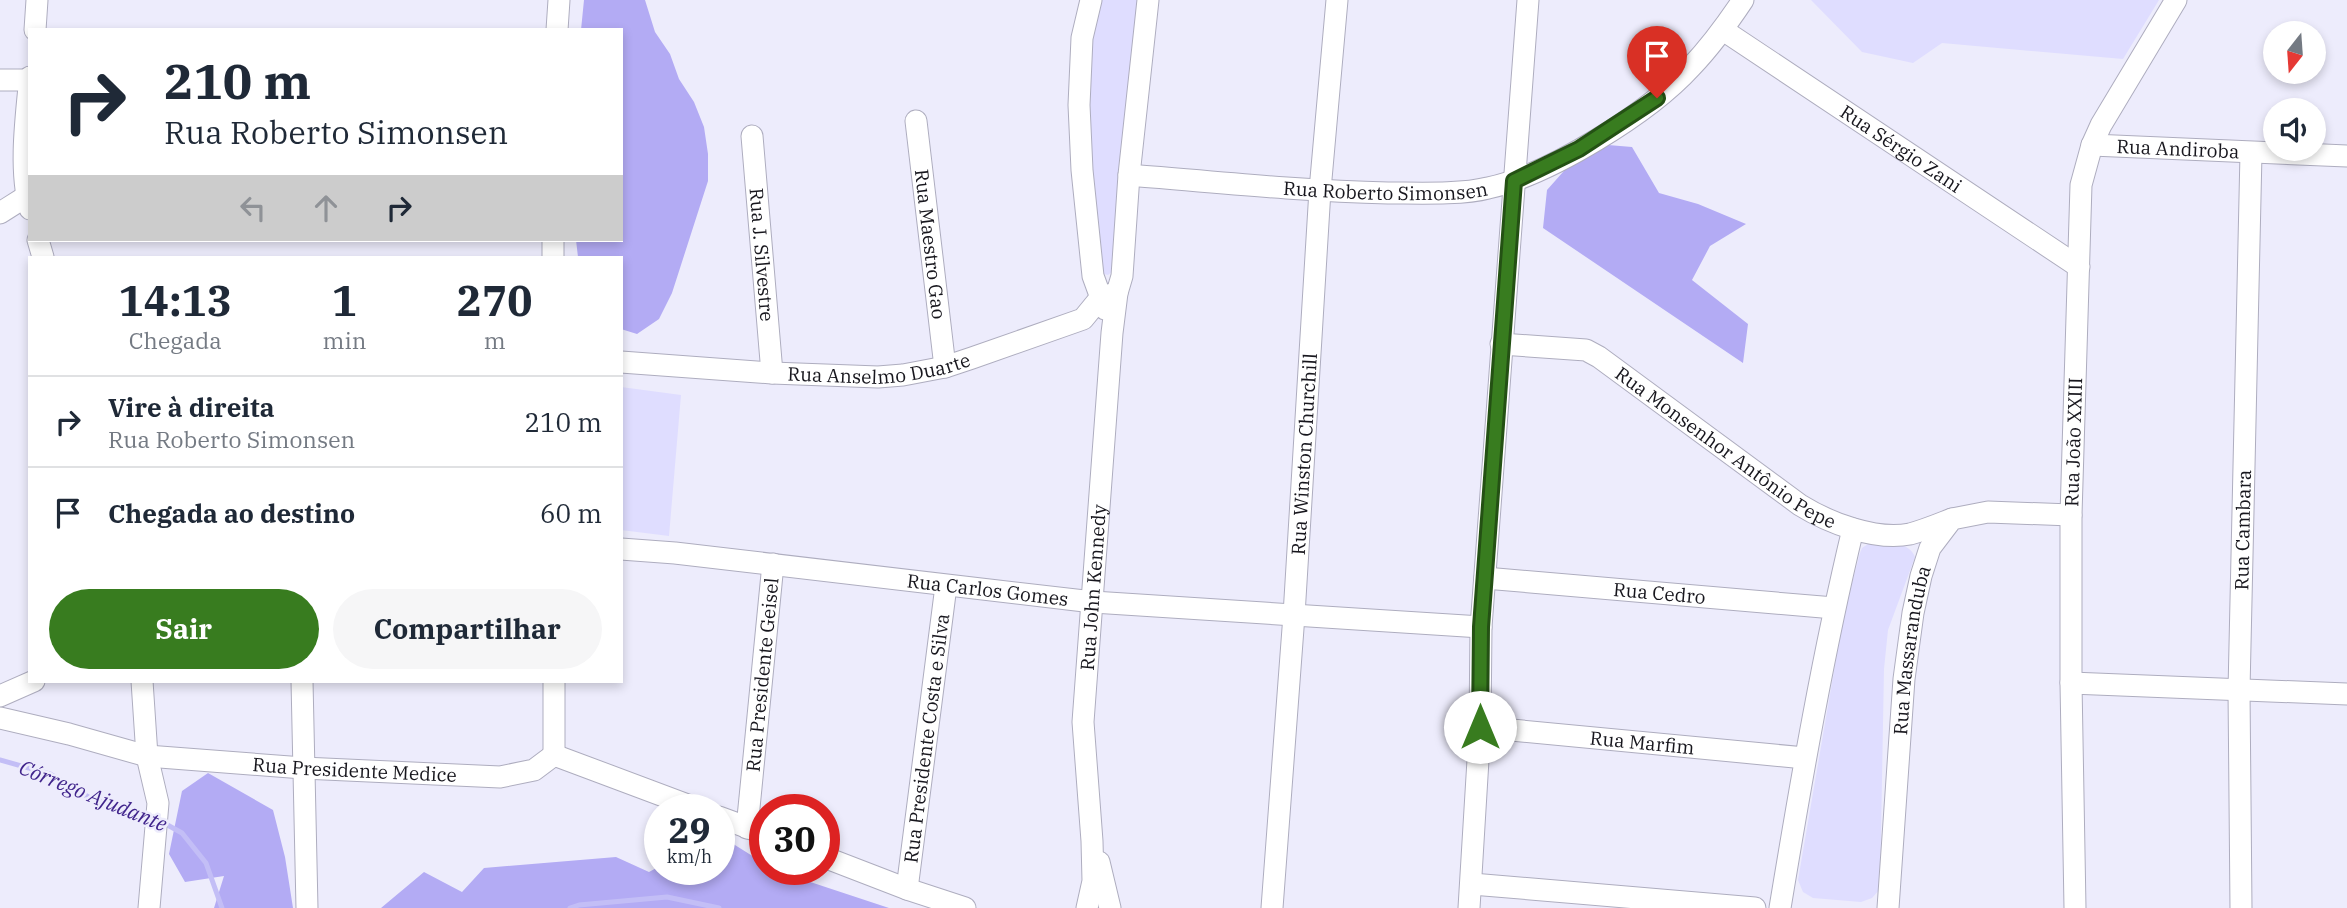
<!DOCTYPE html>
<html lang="pt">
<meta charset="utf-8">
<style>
body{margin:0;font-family:"IBM Plex Serif",serif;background:#f6f6f7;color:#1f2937;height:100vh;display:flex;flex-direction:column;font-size:26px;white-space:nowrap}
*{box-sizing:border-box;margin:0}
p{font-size:23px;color:#747a83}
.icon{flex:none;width:38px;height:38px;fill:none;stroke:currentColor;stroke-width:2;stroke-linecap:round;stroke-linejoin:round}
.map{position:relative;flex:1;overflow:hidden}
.drawer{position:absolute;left:28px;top:256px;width:595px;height:427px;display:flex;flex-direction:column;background:#fff;border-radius:0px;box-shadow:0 4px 10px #0003}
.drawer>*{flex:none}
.banner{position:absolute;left:28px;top:28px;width:595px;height:214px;border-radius:0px;box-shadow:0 4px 10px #0003;background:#fff;color:#1f2937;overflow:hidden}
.needle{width:46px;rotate:197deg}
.tools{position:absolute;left:2263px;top:21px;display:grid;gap:14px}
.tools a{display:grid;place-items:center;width:63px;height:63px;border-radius:50%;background:#fff;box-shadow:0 4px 10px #0003;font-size:35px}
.speed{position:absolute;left:644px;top:794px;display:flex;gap:14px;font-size:35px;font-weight:700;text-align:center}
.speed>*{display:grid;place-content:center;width:91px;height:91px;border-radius:50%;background:#fff;box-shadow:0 4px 10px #0003;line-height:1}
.speed small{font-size:18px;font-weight:400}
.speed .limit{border:10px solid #d22;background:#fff;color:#111}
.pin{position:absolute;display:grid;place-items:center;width:60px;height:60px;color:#fff;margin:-72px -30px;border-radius:50% 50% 50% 0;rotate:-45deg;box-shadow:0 0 7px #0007}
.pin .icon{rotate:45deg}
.me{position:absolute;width:77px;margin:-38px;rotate:0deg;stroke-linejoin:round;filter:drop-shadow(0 0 5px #0008)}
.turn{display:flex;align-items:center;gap:24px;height:147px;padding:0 21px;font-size:32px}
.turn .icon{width:91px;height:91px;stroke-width:2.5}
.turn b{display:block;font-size:49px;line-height:60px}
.lanes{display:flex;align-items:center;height:66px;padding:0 21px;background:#0003;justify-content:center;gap:35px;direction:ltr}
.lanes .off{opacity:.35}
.eta{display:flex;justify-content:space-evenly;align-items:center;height:119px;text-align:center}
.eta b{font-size:42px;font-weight:700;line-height:49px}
.cta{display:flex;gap:14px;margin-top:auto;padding:14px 21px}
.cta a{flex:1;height:80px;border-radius:42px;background:#387c1f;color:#fff;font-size:28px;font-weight:700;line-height:80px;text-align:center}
.cta a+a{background:#f6f6f7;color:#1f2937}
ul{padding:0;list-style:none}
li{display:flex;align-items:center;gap:21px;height:91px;padding:0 21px;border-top:2px solid #e0e1e3}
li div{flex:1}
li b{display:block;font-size:26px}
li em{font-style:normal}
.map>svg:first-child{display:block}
.green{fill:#dfddff}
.forest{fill:#b3abf4}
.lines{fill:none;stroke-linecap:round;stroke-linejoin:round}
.stream{stroke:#c3bef6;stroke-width:5}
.minor-casing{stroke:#aeadbf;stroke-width:23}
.minor{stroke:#fff;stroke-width:21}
.route-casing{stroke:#245114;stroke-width:18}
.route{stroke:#387c1f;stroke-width:12}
.labels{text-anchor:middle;stroke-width:5;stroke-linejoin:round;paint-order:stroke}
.street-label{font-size:19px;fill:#17161d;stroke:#edecfc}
.water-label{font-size:21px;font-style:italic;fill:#41258c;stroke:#edecfc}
</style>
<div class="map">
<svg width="2347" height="908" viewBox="0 0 2347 908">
<rect width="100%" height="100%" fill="#edecfc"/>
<path class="green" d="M1099,0H1141L1113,271L1108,275L1104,274L1101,268L1087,101L1089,37Z
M1811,0H2159L2123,59L1942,43L1913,63L1862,52Z
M621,387L681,395L669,536L621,530Z
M1871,542C1886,542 1909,541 1915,557L1888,630L1884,669L1880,889L1872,898L1861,902L1813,898L1803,892L1798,880L1844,613L1860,553L1862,548Z"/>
<path class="forest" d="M584,0H645L655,32L670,54L679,79L694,102L704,127L708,154V181L672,293L659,319L637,334L621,329V257H578L576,240H621V30H581Z
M1608,145L1632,147L1659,193L1698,204L1746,224L1710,246L1692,280L1748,324L1743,363L1543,228L1547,190L1571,163Z
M208,773L273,810L285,857L293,908H214L224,876L185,882L169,854L182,791Z
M719,835L765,864V870H774L889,908H381L424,872L462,892L484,868L616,857L649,872L660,866V870H719Z"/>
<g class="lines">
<path class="stream" d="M0,760L50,774L90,798L153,818
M162,822L182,833L206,863L222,908
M570,908L579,905L667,897L719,908"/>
<defs>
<g id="minor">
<path d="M1091,0L1082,38L1079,105L1082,170L1093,276L1105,309"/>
<path d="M35,30L37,0"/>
<path d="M557,30L559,0"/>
<path id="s1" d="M1723,30L2079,267"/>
<path d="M30,77C26,118 19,170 30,209"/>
<path d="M0,80H29"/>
<path id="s2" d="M916,121L945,367"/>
<path id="s3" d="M752,136L772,373"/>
<path id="s4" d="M2092,145L2347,156"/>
<path id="s5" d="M1129,175C1215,182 1301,191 1388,193C1416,193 1461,195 1488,188C1549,175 1649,113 1691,67C1711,46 1727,24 1743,0"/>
<path d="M0,213L30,194"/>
<path d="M38,240L43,257"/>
<path d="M553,240V257"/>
<path id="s6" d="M1501,344L1586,350L1599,357L1800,505C1829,523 1876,541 1910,534C1925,530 1939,524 1952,519"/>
<path id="s7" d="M621,362L772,373L878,377L903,375L945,367L972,358L1083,319L1101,297L1117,293"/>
<path id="s8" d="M621,549L675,553L1093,602L1481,627"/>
<path id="s9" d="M1485,578L1834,608"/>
<path d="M142,681L147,756L158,803L149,908"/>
<path d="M302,681L307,908"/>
<path d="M554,681V755"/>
<path d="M2071,683L2347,694"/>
<path d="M0,696L34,681"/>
<path id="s10" d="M0,718L69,734L147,756L303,768L500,777L534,770L554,755L701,810"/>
<path id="s11" d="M1480,727L1805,758"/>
<path d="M719,817L765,834"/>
<path id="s12" d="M747,828L773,564"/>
<path d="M824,857L907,889L965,908"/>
<path d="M1099,862L1110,908"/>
<path d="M1472,884L1755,908"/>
<path id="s13" d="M907,889L946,586"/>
<path id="s14" d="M1087,908L1093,881L1092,841L1083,722L1112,333L1117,293L1122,276L1129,175L1148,0"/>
<path id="s15" d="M1272,908L1294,615L1320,190L1337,0"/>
<path d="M1469,908L1480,727L1481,627L1528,0"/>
<path d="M1780,908C1801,781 1823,654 1853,529"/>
<path id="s16" d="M1888,908L1904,679L1913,613L1921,576L1930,548L1952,519L1988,512L2071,515"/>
<path id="s17" d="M2075,908L2071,683V515L2081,185L2092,145L2101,125L2176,0"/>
<path id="s18" d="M2241,908L2239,690L2251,153"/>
</g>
</defs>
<use href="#minor" class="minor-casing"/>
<use href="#minor" class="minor"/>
</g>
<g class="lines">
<defs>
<path id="route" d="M1480,727L1481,627L1514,181L1579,149L1657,98"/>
</defs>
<use href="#route" class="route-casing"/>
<use href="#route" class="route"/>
</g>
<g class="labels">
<g class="street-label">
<text dy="7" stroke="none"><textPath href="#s1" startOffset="214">Rua Sérgio Zani</textPath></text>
<text dy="7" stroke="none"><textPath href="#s4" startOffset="86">Rua Andiroba</textPath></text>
<text dy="7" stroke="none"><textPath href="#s5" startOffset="257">Rua Roberto Simonsen</textPath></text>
<text dy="7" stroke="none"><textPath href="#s2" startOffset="124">Rua Maestro Gao</textPath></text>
<text dy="7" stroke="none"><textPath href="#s3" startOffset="119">Rua J. Silvestre</textPath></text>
<text dy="7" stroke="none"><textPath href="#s7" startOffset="259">Rua Anselmo Duarte</textPath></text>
<text dy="7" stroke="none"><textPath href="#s17" startOffset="466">Rua João XXIII</textPath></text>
<text dy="7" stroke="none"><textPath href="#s6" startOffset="256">Rua Monsenhor Antônio Pepe</textPath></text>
<text dy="7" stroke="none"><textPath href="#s15" startOffset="455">Rua Winston Churchill</textPath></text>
<text dy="7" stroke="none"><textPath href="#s18" startOffset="378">Rua Cambara</textPath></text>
<text dy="7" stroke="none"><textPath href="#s14" startOffset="322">Rua John Kennedy</textPath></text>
<text dy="7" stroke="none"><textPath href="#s8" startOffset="369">Rua Carlos Gomes</textPath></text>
<text dy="7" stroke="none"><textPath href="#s9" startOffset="175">Rua Cedro</textPath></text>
<text dy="7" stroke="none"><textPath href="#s16" startOffset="259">Rua Massaranduba</textPath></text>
<text dy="7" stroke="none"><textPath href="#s12" startOffset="154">Rua Presidente Geisel</textPath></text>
<text dy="7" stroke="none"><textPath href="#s13" startOffset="152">Rua Presidente Costa e Silva</textPath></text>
<text dy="7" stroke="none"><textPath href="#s11" startOffset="163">Rua Marfim</textPath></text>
<text dy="7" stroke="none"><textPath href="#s10" startOffset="360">Rua Presidente Medice</textPath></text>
</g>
<g class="water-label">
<text transform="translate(93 796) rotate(22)" y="7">Córrego Ajudante</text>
</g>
</g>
</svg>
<div class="tools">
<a><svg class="needle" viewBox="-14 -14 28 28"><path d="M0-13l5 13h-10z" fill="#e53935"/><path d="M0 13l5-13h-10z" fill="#747a83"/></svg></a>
<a><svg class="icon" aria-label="sound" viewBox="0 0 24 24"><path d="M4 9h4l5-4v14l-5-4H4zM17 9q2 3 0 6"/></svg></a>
</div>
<div class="speed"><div>29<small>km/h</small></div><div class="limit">30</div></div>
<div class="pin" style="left:1657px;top:98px;background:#d93025"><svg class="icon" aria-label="arrive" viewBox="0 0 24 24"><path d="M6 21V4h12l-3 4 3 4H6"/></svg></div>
<svg class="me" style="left:1480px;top:727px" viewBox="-20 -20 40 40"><circle r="19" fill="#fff"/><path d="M0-13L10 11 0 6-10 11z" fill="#387c1f"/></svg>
<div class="banner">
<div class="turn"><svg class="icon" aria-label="right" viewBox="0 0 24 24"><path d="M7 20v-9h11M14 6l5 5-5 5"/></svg><div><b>210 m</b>Rua Roberto Simonsen</div></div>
<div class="lanes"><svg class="icon off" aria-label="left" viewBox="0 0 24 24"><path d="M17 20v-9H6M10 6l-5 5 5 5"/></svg><svg class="icon off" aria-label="ahead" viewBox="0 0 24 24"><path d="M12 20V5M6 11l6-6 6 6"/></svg><svg class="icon" aria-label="right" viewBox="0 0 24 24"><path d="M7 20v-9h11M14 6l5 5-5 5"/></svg></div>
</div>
<section class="drawer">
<div class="eta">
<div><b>14:13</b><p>Chegada</p></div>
<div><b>1</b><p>min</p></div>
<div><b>270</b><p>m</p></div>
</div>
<ul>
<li><svg class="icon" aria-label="right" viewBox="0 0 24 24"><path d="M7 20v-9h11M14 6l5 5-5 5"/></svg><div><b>Vire à direita</b><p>Rua Roberto Simonsen</p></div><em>210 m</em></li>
<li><svg class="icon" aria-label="arrive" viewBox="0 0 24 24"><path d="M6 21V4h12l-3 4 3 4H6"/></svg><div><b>Chegada ao destino</b></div><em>60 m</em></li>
</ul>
<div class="cta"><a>Sair</a><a>Compartilhar</a></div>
</section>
</div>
